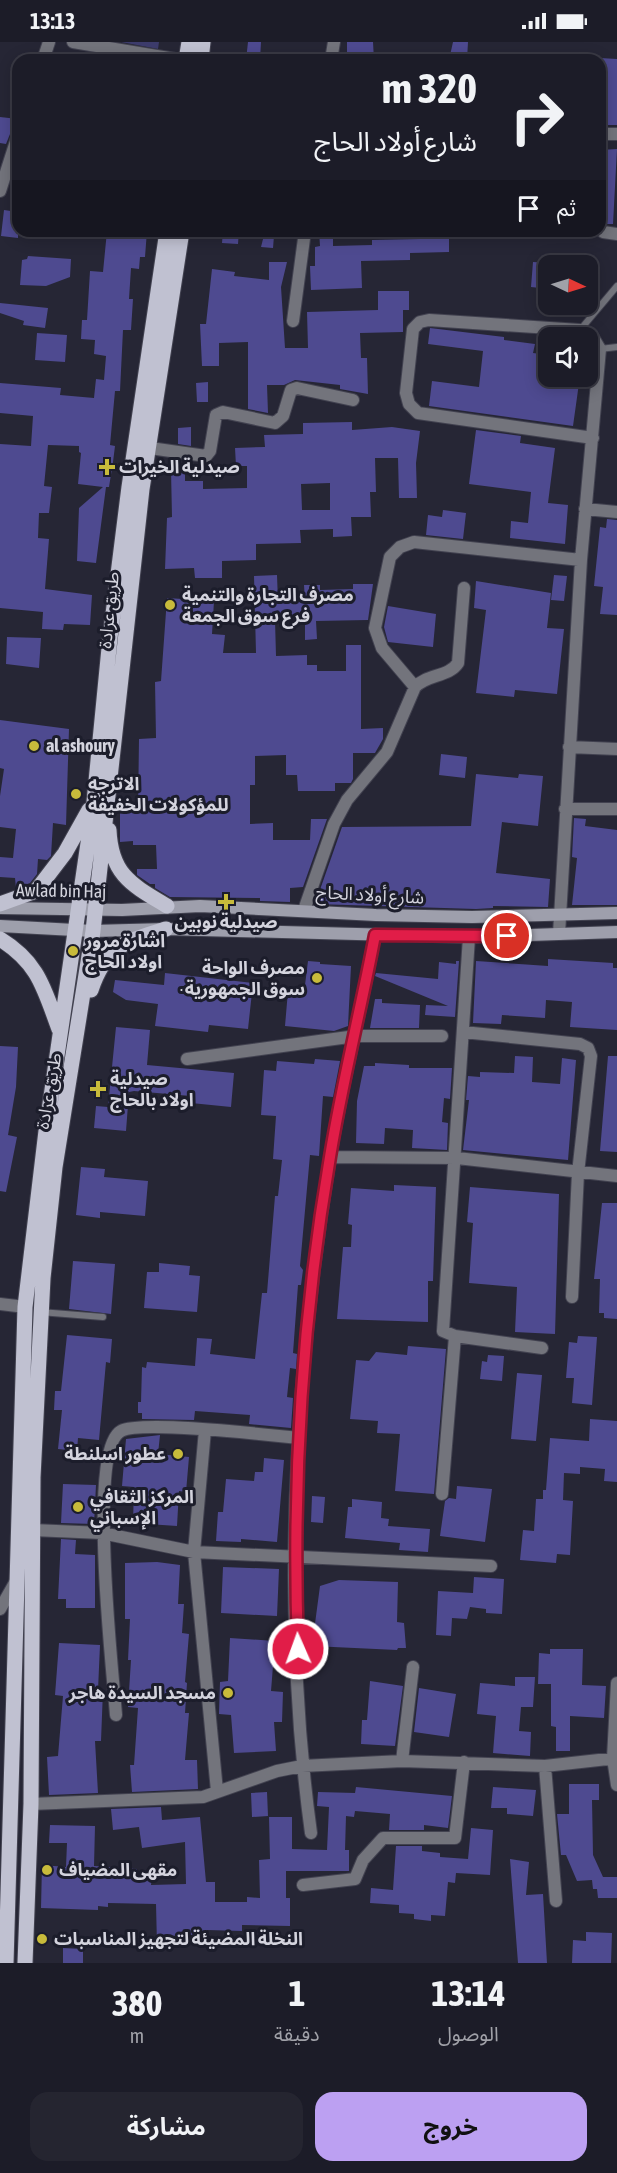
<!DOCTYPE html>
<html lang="ar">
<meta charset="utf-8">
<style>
body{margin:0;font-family:"Asap Condensed","Noto Sans Arabic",sans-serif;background:#252530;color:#f1f3f6;direction:rtl;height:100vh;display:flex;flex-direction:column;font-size:22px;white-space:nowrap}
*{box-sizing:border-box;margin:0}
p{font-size:20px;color:#a0a1a8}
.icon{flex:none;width:33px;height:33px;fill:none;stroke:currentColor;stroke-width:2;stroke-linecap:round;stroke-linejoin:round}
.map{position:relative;height:1921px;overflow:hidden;direction:ltr}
.details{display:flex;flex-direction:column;background:#1c1c28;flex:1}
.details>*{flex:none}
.top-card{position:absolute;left:12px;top:12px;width:594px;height:183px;border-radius:18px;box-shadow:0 3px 15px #0003,0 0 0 2px #3a3a45;direction:rtl;background:#1c1c28;color:#f1f3f6;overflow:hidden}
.needle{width:39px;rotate:94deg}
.fabs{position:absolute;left:538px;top:213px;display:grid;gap:12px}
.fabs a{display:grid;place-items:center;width:60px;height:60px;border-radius:12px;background:#1c1c28;box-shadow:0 3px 15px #0003,0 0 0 2px #3a3a45;font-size:30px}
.pin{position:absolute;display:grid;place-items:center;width:51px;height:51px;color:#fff;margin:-26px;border:3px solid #fff;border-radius:50%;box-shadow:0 2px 6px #0007}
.me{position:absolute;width:66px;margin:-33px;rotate:358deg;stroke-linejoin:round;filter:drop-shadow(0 0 4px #0008)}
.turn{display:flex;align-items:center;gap:21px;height:126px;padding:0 30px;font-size:27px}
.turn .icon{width:78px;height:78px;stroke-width:2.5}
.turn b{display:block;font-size:42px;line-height:51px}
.then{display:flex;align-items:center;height:57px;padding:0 30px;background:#0003;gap:12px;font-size:22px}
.eta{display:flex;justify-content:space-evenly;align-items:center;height:102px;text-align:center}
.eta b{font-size:36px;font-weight:700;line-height:42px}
.cta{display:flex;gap:12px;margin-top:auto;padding:12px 30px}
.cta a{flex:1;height:69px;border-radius:18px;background:#bca0f2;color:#111;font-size:24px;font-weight:700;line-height:69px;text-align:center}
.cta a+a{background:#252530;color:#f1f3f6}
.status{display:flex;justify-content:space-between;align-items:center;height:42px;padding:0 30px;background:#1c1c28;direction:ltr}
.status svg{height:16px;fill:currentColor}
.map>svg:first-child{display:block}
.green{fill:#3d3c6c}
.building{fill:#4e4a90;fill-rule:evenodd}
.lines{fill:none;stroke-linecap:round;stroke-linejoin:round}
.lane-casing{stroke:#424250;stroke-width:8}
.street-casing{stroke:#424250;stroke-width:14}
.secondary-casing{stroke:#424250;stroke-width:14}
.primary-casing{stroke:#424250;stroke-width:17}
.lane{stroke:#73747c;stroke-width:6}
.street{stroke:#73747c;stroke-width:12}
.secondary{stroke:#9e9fac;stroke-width:12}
.primary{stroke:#c0c1d1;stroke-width:15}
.route-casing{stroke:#92132f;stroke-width:15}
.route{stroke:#e11d48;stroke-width:10}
.poi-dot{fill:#c8bb3b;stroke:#1c1d2b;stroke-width:2}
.labels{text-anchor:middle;stroke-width:6;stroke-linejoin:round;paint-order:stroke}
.poi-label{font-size:18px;font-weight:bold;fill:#d4d4de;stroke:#1c1d2b;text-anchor:start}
.street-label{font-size:18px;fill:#d4d4de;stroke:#1c1d2b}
</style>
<div class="status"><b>13:13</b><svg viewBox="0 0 49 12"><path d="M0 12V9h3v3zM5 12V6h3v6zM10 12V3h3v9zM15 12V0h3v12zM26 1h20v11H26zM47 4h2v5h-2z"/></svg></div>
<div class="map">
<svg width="617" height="1921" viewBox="0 0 617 1921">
<rect width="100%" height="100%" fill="#262635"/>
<path class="green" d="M121,0H159L158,7Z"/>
<path class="building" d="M248,0H261L260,18H246Z
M347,0H373L374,18H347Z
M453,0H468L467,18H449Z
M600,16L617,17V83H600Z
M0,75L18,77V85L12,87L6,102L0,101Z
M617,107L613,182H600V108Z
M4,168L18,170V196L1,194Z
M107,189H147L145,215H140L139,227L131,226L129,257H133L131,288H123L120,349H115L110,403L115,404L113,420L109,445H106L96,521L77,519L79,466L103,445L78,442L81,411L79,410V404L48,403L44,444L52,445L49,471H39L38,496L49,497L45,547L92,553L90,583L64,582L63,588L42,587L43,570L0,566V402L31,404L33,374L0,371V341L61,346L60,353L94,356L96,337L104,338L106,314L94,312L95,298L81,297L82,278H87L90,229L103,230Z
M223,189H239L238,202L222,201Z
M319,189H333V204L372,203V198L420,197V189H449V210L410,211V218L361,219L362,246L311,248L310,224H315V205L320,204Z
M264,193L274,194L273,206L261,205Z
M28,214L71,217L70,235L46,244L20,243L22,218L27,217Z
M269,220H287L281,245L285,306H308L307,270L378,268V249H409V268H403V290L360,291L361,316H367L368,352L340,347V343L295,338L284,343H267L268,371L248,367V300L219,301V324H202L200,282H206L212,227L235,230L234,234L269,238Z
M533,220L549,221V247L531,245Z
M0,261L48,266L45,286L23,283L24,279L0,271Z
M430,286L504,295V298L535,302L533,311L549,313V334H580L573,384L429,364L432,339L479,345L483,309L428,302Z
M37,291L67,293L65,320L35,318Z
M208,340V360H197L196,341Z
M352,380V388L392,385L420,389L416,421L417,456H399L398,416H375L376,450H370L371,475H351L352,494L333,495V487L300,488L301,501L256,502V518L222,519V536H195L194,526L165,527L167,476L172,475L171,428L185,427V439H203V447L247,446V424H236L235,406L265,405L264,393L303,392V381ZM330,441V468H302L301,442Z
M191,385V404L178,402V386Z
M476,388L521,394L520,401L555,406L548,461L568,463L565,502L510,496L511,479L528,481L531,450L469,442Z
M443,468L466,471L463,497L426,493L428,473L442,475Z
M607,477L617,478V573L600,572L603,545L594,544L600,485L606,486Z
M277,533L278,560L305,559L304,543H320V548L353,547V542H373L368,578L316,579L317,597L305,598V577L275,578L276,614L307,613V623H317V629H346V603H361V687L383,686V697L375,711H353V737L351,741H335V749H298L297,733H286V713L255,714V743H250V782L273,781V798H310L311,777H327L303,845L290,846V860L260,859V856L170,855L155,846V842H150L137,833V827H157L156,803H133V799L120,800V770L138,769L139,697L156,696L155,640L161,639L167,556L214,559L212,592L225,593L223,611H256L254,534Z
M554,533L567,534L564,559L551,558Z
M476,539L551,551L547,586L564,587L557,652L515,648L514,655L476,651L486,568L474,566Z
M388,564L436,572L433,605L388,600L384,585Z
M7,595L41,596L39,626L6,622Z
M0,678L69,687L66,783L53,781L51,814L47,818L38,817L37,832L30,841L16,846L15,836L0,835V815L13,816L16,787L0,785V754L4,727L0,726Z
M441,712L467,715L465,736L439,733Z
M476,732L518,736L519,732L543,734L538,784L502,780L496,831L550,837L548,865L493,864V866L476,867L315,862L342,785L471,784Z
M574,776L586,777L585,784L617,788V863H572L577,816L572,815Z
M548,917L613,921V926H617V988L570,985L572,960L546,958L545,976L502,973L501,982L473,981L476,919L548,924Z
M308,919L320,920V922L351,924L348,984L334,989L285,984L288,949L304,951Z
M456,919H459L455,975L425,973L426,963L448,964L375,934L376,931L438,937L439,920L456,922Z
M165,931L253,941L248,987L209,983L208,990L155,984L158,962L126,958L113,950L115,938L164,943Z
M375,957H382V961L420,963L419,986H370Z
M116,985L150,988L147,1023L234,1031L231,1065L191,1061V1054L134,1049L129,1050L126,1089L94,1086L96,1064L108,1065Z
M0,1004L18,1005L16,1045L8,1093L17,1095L6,1150L0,1149Z
M515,1014L533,1015L532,1040L560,1042L562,1016L576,1018L568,1118L463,1108L469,1058H466L468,1034L480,1035V1030L514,1031Z
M608,1014H617V1110L600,1109Z
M315,1017L340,1019L333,1055L323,1054L319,1114L310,1113L300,1224L303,1228L301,1243H298L293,1311L297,1312L296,1327L290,1326L287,1355L293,1356L291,1386L249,1382L250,1373L195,1369L194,1378L142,1377V1371H138V1360H141L142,1325L146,1326L147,1320L195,1324L197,1296L212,1297L210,1312L255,1317L262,1251H267L275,1154H278L282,1118L273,1117L276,1074L261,1073L264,1028L276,1029L277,1019L314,1022Z
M375,1021L409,1023V1026H452L450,1057L444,1056L442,1080L448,1081L447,1108L412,1106L413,1088L385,1086L384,1102L356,1101L357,1059L364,1024H375Z
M81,1125L105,1127L104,1135L148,1139L145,1174L100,1170V1176L76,1173Z
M394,1143L436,1145L433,1239H428V1280L337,1277L343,1205H351L352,1183L348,1182L351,1146L394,1149Z
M470,1145L559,1152L555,1292L515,1290L517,1245L469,1241L473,1181L467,1180Z
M602,1161H617V1277L604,1276V1271H599L600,1237H594Z
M73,1219L115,1222L111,1272L69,1267Z
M159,1221L190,1224L189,1233L200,1234L197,1270L144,1266L147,1230H159Z
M67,1293L112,1297L110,1321L106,1320L99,1398L78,1396L77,1409L58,1407L62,1368H54L55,1349H61Z
M578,1294L597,1295L592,1363L572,1361L574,1336H566L569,1300L577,1301Z
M408,1304L446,1307L434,1452L395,1449L400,1392L377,1391L378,1379L350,1377L356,1318L369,1319L376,1310L407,1313Z
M488,1313L504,1314L502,1339L480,1337L482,1319L487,1320Z
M517,1331L542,1333L536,1399L511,1397Z
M590,1377L617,1379V1440L604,1439L605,1427L580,1425V1432L564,1431L563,1458L573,1459L570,1513L557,1512L556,1521L520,1518L523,1488L534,1489L536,1457H543V1448H546L550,1396L589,1399Z
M160,1393L158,1412L189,1415L186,1450L179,1449L177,1484L133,1481L134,1445L122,1444L126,1397Z
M264,1416L284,1418L277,1500L241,1497V1500L216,1499L218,1470H223L226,1437L254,1439L255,1430H263Z
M63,1442L96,1443L94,1482L61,1481Z
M457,1444L492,1447L485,1500L440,1494L445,1459L449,1456L456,1457Z
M312,1454L325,1455L323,1481L311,1480Z
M352,1457L382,1460L381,1476L389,1477L388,1484L430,1487L428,1510L399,1508L400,1501L345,1496L348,1465H352Z
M61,1497L76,1498L75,1512L95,1513V1566H66V1557H58Z
M157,1520L180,1523L178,1562H184L182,1591L189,1592L185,1640L187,1641L185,1671H189L185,1718H197L198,1747L132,1750L130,1723H134L138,1666L128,1665L131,1618H128L130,1577H125V1521Z
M223,1525L279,1527L277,1574L221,1571Z
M474,1535L504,1537L502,1572L486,1571V1567L470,1565L467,1577L452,1576L451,1594L436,1593L438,1549L473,1551Z
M339,1538L398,1540L397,1580L404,1581L406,1606H398L397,1608L312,1604L320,1544Z
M230,1596L275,1599L271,1649L283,1650L282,1680H274L276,1709L234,1711L231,1673L219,1672L220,1640L228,1639Z
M59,1601L100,1603L98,1648H103L101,1699H95L98,1751L49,1753L47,1715L58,1714L63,1654L55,1653Z
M550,1607H583L582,1643L606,1644L604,1676L570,1674V1709H556V1685L551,1684V1642H538L539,1611L550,1612Z
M515,1635H535L533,1665H521L519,1689L531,1690L530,1714L493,1711L496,1674L477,1672L480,1641L515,1644Z
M370,1639L403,1644L395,1704L361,1702L362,1678H367Z
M419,1646L456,1652L449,1695L414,1690Z
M569,1742H599V1758H592L593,1813L603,1835H617V1856H598L597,1847H593L592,1838L577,1839L566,1813H561L557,1772H569Z
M356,1745L452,1754L448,1786L424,1783V1788H389L390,1772L355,1769L354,1775L346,1774L345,1808H349V1829H286V1856H290V1884L242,1883V1889L207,1888V1893H186V1899H178V1903H157L156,1862L108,1861V1865L98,1864V1868L41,1866L42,1823L66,1825L67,1801H49L50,1783L95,1784L94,1824L137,1827V1834L152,1835L151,1843L186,1842L185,1800L142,1806L139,1785L113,1788L111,1767L161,1765L162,1778L200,1775L206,1840H215V1860H247V1855L260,1856L259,1818L270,1817L269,1775H292V1807L327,1808L329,1765L317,1764L318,1750L355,1751Z
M493,1745L536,1748L533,1774L507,1772V1766H491Z
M267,1750L268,1774L252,1775L251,1751Z
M471,1786L493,1788L490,1833L456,1831L455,1841L448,1840L445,1874L431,1873V1879L414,1877V1872L399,1871V1863L370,1861L371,1846L393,1848L396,1804H422V1809L440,1811V1815L468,1817Z
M510,1817L529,1820L526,1853L543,1852L547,1921H518Z
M586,1890L612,1891L611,1921H572L573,1898L586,1899Z
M63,1906L83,1907V1921H63Z"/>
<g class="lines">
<defs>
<path id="lane" d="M580,288L617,244
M600,307L617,305
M40,1270L103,1275"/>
<path id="street" d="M73,0L181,18
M43,18L49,0
M331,18L334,0
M600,92H617
M0,149L18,93
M603,190L617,192
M293,279L305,189
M150,406L206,414L210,409L216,373L223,370L275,381L283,374L291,348L297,346L353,358
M585,467L617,470
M415,645L382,606L375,586L390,515L400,505L414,500L581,518
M569,705L617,707
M565,767H617
M304,868L334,782L347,758L387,710L415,645C427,632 449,635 458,621L464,546
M559,892L581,518L600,307L591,292L580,288L429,278L420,280L413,287L406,351L409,362L418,371L593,396
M469,895L443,1289L455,1294L542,1306
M463,990L580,1002L588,1006L591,1014L578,1131L572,1255
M187,1017L356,994H442
M330,1115L457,1116L617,1134
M0,1262L25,1265
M205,1388L194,1510L217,1749
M442,1452L455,1294
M33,1488L102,1491L194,1510L491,1524
M0,1567L16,1539
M617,1641L613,1716L617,1743
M116,1673C113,1631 87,1408 121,1389C142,1378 268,1393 299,1396
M402,1719L413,1625
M545,1724L556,1859
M31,1762L203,1755L277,1729L302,1724L402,1719L545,1724L617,1716
M311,1791C281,1572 294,1335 330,1116C342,1042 361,968 375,893
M303,1843L355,1837L363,1818L383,1796H455L464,1720"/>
<path id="secondary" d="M0,866L122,868L200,864L376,873L472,875L617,871
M0,884L93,889L166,887L469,895L617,890"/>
<path id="primary" d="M186,18L189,0
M201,18L203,0
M109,788C111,833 132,843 167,864
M0,862L36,849L65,811L89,768
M0,897C39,921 44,947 59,987
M91,948C106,904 124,900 166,887
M6,1921L25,1265L46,1089L94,760L110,596L129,445L167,189
M25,1921L31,1762L33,1435L43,1236L55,1125L93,889L142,447L182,189"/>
</defs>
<use href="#lane" class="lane-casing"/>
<use href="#street" class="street-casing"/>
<use href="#secondary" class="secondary-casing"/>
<use href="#primary" class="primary-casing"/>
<use href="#lane" class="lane"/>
<use href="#street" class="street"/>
<use href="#secondary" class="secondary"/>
<use href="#primary" class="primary"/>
</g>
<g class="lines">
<defs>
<path id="route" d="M298,1607C292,1443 302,1277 330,1115C342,1041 361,967 375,893L507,894"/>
</defs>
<use href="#route" class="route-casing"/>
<use href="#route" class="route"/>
</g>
<g class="poi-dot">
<path d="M104 416h6v6h6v6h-6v6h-6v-6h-6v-6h6z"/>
<circle cx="170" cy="563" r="6"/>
<circle cx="34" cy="704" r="6"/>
<circle cx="76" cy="752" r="6"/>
<path d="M223 851h6v6h6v6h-6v6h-6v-6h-6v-6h6z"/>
<circle cx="73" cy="909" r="6"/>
<circle cx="317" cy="936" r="6"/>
<path d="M95 1038h6v6h6v6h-6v6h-6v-6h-6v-6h6z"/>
<circle cx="178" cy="1412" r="6"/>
<circle cx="78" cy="1465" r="6"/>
<circle cx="228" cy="1651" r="6"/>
<circle cx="47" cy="1828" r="6"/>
<circle cx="42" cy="1897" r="6"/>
</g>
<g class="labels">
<g class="poi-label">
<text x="119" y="431">صيدلية الخيرات</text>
<text x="182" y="559">مصرف التجارة والتنمية<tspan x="182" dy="21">فرع سوق الجمعة</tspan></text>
<text x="46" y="710">al ashoury</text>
<text x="88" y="748">الاترجه<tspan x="88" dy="21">للمؤكولات الخفيفة</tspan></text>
<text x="226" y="886" text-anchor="middle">صيدلية نوبين</text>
<text x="85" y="905">اشارة مرور<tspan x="85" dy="21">اولاد الحاج</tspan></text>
<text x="305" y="932" text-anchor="end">مصرف الواحة<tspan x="305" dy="21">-سوق الجمهورية</tspan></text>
<text x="110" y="1043">صيدلية<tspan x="110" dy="21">اولاد بالحاج</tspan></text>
<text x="166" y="1418" text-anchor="end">عطور اسلنطة</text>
<text x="90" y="1461">المركز الثقافي<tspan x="90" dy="21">الإسباني</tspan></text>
<text x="216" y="1657" text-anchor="end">مسجد السيدة هاجر</text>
<text x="59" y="1834">مقهى المضياف</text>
<text x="54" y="1903">النخلة المضيئة لتجهيز المناسبات</text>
</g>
<g class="street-label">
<text transform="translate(109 568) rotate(-84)" y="6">طريق عرادة</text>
<text transform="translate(61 849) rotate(1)" y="6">Awlad bin Haj</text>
<text transform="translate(370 853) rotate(3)" y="6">شارع أولاد الحاج</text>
<text transform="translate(49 1049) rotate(-80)" y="6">طريق عرادة</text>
</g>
</g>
</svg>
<div class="fabs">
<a><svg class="needle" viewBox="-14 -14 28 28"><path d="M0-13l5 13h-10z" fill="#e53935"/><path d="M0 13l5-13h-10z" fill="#a0a1a8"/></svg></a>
<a><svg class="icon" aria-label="sound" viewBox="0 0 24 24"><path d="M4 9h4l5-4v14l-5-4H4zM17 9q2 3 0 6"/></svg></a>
</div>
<div class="pin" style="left:507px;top:894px;background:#d93025"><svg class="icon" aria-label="arrive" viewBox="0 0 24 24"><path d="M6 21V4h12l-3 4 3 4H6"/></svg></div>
<svg class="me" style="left:298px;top:1607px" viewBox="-20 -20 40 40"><circle r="17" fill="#e11d48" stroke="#fff" stroke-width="3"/><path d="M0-11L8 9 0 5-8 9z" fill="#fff"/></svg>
<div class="top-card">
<div class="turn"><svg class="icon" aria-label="right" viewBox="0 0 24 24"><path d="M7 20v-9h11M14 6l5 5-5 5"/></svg><div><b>320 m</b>شارع أولاد الحاج</div></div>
<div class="then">ثم<svg class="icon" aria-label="arrive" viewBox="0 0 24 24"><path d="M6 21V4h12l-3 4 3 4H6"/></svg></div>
</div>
</div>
<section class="details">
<div class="eta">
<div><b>13:14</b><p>الوصول</p></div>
<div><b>1</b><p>دقيقة</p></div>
<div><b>380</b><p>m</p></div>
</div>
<div class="cta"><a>خروج</a><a>مشاركة</a></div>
</section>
